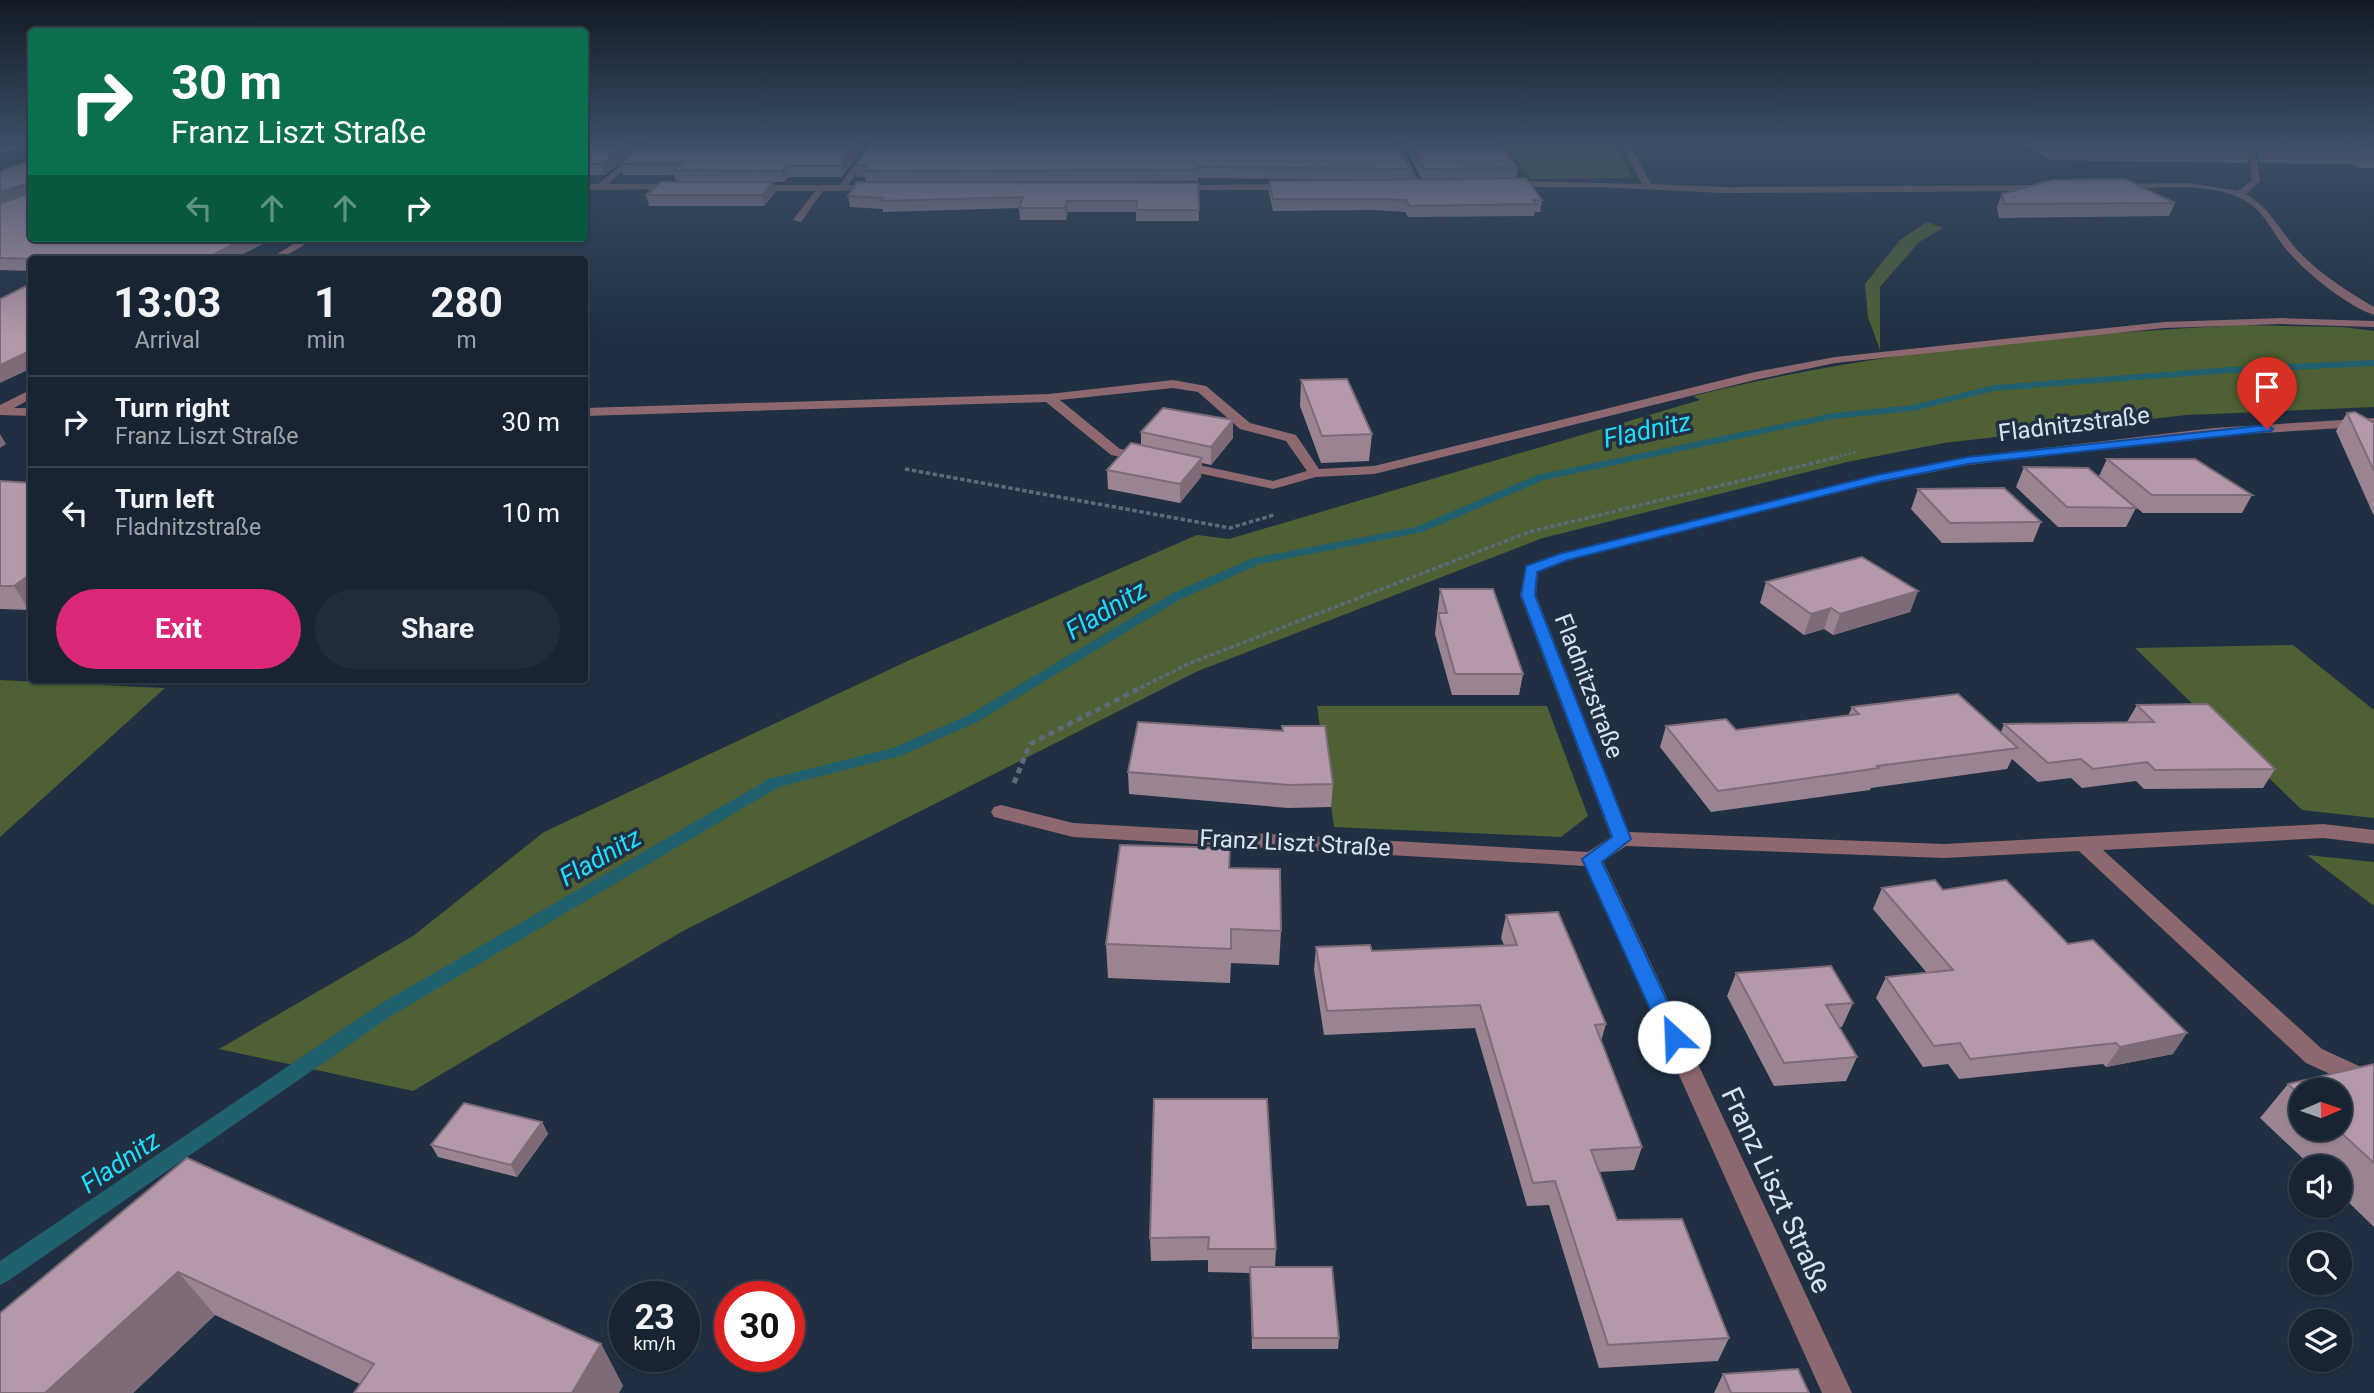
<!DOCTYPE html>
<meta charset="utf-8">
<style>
body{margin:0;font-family:Roboto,sans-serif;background:#212c3a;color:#f1f3f6;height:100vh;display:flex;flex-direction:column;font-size:26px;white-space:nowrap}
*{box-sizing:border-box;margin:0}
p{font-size:23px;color:#9fa4ac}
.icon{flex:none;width:38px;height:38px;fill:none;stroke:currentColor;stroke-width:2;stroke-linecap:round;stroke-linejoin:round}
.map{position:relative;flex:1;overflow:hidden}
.details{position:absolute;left:28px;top:256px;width:560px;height:427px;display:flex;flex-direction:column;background:#182432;border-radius:7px;box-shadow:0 2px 5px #0004,0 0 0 2px #36414d}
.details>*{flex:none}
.top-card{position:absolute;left:28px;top:28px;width:560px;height:214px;border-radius:7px;box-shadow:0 2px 5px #0004,0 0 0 2px #36414d;background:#0b6e4f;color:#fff;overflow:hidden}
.needle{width:46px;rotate:88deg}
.controls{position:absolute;left:2289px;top:1078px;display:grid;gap:14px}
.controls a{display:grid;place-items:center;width:63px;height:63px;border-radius:50%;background:#182432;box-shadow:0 2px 5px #0004,0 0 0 2px #36414d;font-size:35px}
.speed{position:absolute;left:609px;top:1281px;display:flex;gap:14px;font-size:35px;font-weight:700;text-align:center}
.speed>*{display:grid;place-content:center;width:91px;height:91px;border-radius:50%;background:#182432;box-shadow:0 2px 5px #0004,0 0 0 2px #36414d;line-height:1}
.speed small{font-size:18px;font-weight:400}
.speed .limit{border:10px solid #d22;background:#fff;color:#111}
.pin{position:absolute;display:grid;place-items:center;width:60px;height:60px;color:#fff;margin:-72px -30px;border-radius:50% 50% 50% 0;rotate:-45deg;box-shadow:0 0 7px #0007}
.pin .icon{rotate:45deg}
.me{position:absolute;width:77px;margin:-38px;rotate:335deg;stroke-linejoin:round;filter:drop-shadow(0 0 5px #0008)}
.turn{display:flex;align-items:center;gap:24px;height:147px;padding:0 28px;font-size:32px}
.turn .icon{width:91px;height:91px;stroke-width:2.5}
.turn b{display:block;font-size:49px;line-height:60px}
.lanes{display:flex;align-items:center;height:66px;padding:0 28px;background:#0003;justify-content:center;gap:35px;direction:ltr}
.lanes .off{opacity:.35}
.eta{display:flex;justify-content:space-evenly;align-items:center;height:119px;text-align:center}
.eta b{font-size:42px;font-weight:700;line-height:49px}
.cta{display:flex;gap:14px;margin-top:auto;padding:14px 28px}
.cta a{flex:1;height:80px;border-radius:42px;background:#db2777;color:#fff;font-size:28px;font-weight:700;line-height:80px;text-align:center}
.cta a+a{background:#212c3a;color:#f1f3f6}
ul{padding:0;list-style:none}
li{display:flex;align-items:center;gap:21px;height:91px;padding:0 28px;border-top:2px solid #36414d}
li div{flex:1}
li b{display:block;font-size:26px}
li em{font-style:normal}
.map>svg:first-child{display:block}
.green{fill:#4e6034}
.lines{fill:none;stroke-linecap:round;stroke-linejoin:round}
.stream{fill:#21606e;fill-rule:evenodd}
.path-far2{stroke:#5c6a7a;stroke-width:2.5;stroke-dasharray:2.5 2;stroke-linecap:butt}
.path-far1{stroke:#5c6a7a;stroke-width:3.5;stroke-dasharray:4.5 2.5;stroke-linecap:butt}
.path{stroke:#5c6a7a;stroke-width:5;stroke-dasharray:6 4.5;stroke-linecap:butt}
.minor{fill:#8e686f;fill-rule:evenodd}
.rail{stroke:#a0adba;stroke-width:2.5;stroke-dasharray:5 2.5;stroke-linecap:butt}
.wall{fill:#9a8492;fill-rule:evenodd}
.shaded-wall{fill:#7d6b77}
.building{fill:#b399aa;stroke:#7d6b77;stroke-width:2}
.route{fill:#1a73e8;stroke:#114b97;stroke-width:2}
.labels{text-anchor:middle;stroke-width:7;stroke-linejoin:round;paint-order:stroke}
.street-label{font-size:24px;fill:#d8e3ee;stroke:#203042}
.water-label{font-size:26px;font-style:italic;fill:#20ddfe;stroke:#203042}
.near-street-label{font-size:28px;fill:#d8e3ee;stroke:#203042}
</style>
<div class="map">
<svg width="2374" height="1393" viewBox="0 0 2374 1393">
<rect width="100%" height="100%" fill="#203042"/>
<path class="green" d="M1503,143H1616L1632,178L1531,179Z
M1927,222L1943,228L1919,242L1880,287V350L1868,317L1865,284L1900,240Z
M2241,325L2342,327L2374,331V407L2186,415L1944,443L1847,462L1543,538L1198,671L683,931L413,1091L219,1049L413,936L544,832L914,658L1197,535L1229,539L1700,400L1693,396C1872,351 2057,335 2241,325Z
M2293,645L2374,710V818L2302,810L2135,648Z
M0,680L165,688L0,837Z
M1317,706H1547L1588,816L1561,837L1334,827Z
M2307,855L2374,862V906Z"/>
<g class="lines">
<path class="stream" d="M2374,360V366L2230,373L1994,391L1913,411L1833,419L1544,480L1423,532L1260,564L1181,599L977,722L903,755L779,787L391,1016L8,1281L0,1285V1261L377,1006L769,779L893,748L967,716L1173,593L1253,558L1416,527L1537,475L1833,413L1913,405L1994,385L2230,367Z"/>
<path class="path-far2" d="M1831,458L1857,452"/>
<path class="path-far1" d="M905,469L1230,528L1274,515
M1134,691L1188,664L1529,532L1838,457"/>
<path class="path" d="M1014,783L1030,744L1138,689"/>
<path class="minor" d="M647,143H656L608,184H679L682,189L584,190V184H598Z
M870,143H878L848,185H875L878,190L823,191L801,222L793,220L815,191H752L748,188L752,185H840Z
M1393,143H1401L1421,187L1414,185Z
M1621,143H1629L1651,184L1725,187L2044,185L2048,188L2044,191L1725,193L1598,187H1508L1504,184L1508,181L1642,184Z
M2247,143H2255L2260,181L2246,194C2270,208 2280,231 2298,251C2320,274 2347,291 2374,307V315C2345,305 2304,271 2285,248C2272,231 2263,210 2244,200C2208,181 2156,188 2117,190L2113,187L2117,184L2189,183L2238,191L2252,180Z
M1176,185L1291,184L1295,187L1291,190H1173Z
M303,238H315L281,259H269Z
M2281,318L2374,321V327L2281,324L2164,328L1835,363L1755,380L1374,474L1316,477L1273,489L1175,468V462L1180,461L1273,481L1307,471L1286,441L1240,429L1198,392L1173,388L1060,400L1120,449L1151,455V461L1146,462L1111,455L1046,402L584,416V408L1049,394L1173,380L1206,386L1250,423L1296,435L1319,469L1374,466L1755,372L1835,357L2164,322Z
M32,389V398L14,408H32V416L0,415V405Z
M2374,418V426L2214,436L1968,465L1877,483L1569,560L1538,572L1536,595L1629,832L1944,844L2323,824L2374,830V844L2323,838L2103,850L2322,1049L2374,1073V1094L2306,1063L2079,851L1944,858L1626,846L1603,861L1852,1393H1822L1585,866L1073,837L994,817L991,812L994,807L1001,805L1073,823L1588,852L1611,837L1520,595L1526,566L1559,554L1877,475L1968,457L2214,428Z"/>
<path class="rail" d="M0,151L32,144"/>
</g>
<path class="wall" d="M584,143H643L605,175H584Z
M644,143H866L842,177H788L784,182H773L775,193L764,206H649L646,195L676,182L674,175H623L620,164Z
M872,143L1410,169L1409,180H1422L1403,143H1500L1518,168L1516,179L1542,200L1540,212H1535L1534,216L1408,217L1405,212L1373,210L1273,211L1269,193V181L1381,180L1198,178V181L946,182L1198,183L1199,221H1136V212H1068L1066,220H1020L1019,208L883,212V209L850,207L848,196L866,182L865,177H857L855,166Z
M2024,143H2374V168H2359L2351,164L2260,163L2256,144L2247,163L2051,160Z
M0,171L234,259H32V271L0,270Z
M2002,194L2175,203L2169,216L1999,218L1997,207Z
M1301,380L1372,434L1369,461L1321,463L1300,406Z
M2347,413L2374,423V516L2336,431Z
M1141,432L1233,438L1211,465L1202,463L1201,477L1180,503L1108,489L1107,470L1141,445Z
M2107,459L2252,495L2242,513H2143L2099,476Z
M2024,467L2136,508L2126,527H2058L2016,487Z
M0,481L32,483V608L29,610L0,609Z
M1918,489L2041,522L2033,542L1942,543L1911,509Z
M1766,582L1918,591L1910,612L1833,635L1824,629L1804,635L1760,603Z
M1440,589L1523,674L1519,695H1452L1435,634Z
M2137,705L2275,769L2263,788L2144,789L2136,781L2082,788L2071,778L2038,782L2012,759L2007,769L1871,788L1870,790L1711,812L1660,747L1666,726L1736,730L1848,716L1852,707L2001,732L2004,724L2127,722Z
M1282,726L1333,784L1331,807L1288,808L1129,794L1128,772L1282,731Z
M1230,848V868L1281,931L1279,965L1231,963L1230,983L1108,978L1106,944Z
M1882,888L1943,890L2173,1054L2106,1067L2103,1064L1959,1079L1948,1064L1923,1067L1876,998L1886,977L1927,973L1873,909Z
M1506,915L1606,1024L1601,1041L1642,1147L1634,1170L1599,1172L1617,1220L1729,1338L1718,1361L1599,1368L1549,1205L1527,1206L1475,1028L1324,1035L1314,970L1316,947L1372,951L1504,945L1501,938Z
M1736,973L1853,1003L1842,1027H1839L1857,1057L1846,1081L1774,1086L1727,996Z
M2374,1064V1227L2340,1194V1167H2312L2260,1118L2288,1084ZM2301,1090L2340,1129H2301Z
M1267,1099L1276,1249L1275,1267L1339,1338L1338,1349H1252L1250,1273L1208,1272V1260L1151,1261L1150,1238Z
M542,1122L548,1134L517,1177L438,1157L431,1145Z
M187,1158L601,1344L623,1386L360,1384L215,1315L133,1393Z
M1723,1374L1809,1393H1714Z"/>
<path class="shaded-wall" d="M627,143H643L605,175L602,164Z
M857,143H866L842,177L841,166Z
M786,166L788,177L784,182L782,171Z
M773,182L775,193L764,206L762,195Z
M25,184L31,195L0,205V192Z
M1067,201L1068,212L1066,220L1065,208Z
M245,238H274L234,259H205Z
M32,350V368L0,383V365Z
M1233,420V438L1211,465V447Z
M0,434L6,444L0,448Z
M1202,458L1201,477L1180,503V484Z
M32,573V608L29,610L14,586Z
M1918,591L1910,612L1833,635L1840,614Z
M1831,608L1824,629L1804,635L1811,614Z
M2187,1033L2173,1054L2106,1067L2120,1047Z
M542,1122L548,1134L517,1177L511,1165Z
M178,1272L215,1315L133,1393H45Z
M601,1344L623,1386L619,1393H572Z"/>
<path class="building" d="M584,143H627L602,164H584Z
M644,143H857L841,166H786L782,171L673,170L681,164H620Z
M872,143H1397L1410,169L1198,167V170L864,171L868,166H855Z
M1410,143H1500L1518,168L1424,169Z
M2350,143H2374V147H2370L2362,144Z
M32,160V238H245L205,259H42L0,258V203L28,194L29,186L25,184L0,192V171Z
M1526,178L1542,200H1533L1536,204L1409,206L1406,200L1374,199H1273L1269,181Z
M2125,179L2175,203L2004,204L2002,194L2052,180Z
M661,182H773L762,195H646Z
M857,182L1198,183L1199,210H1136L1137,201H1067L1065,208H1019L1023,197L882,201L883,198L848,196Z
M32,283V350L0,365V299Z
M1347,379L1372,434L1322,436L1301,380Z
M1163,408L1233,420L1211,447L1141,432Z
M2355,412L2374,423V471L2347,413Z
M1131,443L1202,458L1180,484L1107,470Z
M2107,459H2195L2252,495H2152Z
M2024,467L2088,468L2136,508L2067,507Z
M0,481L32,483V573L14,586H0Z
M2004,488L2041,522L1950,523L1918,489Z
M1862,557L1918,591L1840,614L1831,608L1811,614L1766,582Z
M1440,589H1493L1523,674H1455L1438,613H1447Z
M1958,694L2018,748L1877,766L1879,768L1718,791L1666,726L1726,719L1736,730L1859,714L1852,707Z
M2208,704L2275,769L2155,770L2147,762L2093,769L2081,759L2048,763L2004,724L2154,722L2137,705Z
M1138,722L1283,731L1282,726H1325L1333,784L1289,785L1128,772Z
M1120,845L1230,848L1229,868L1280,869L1281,931L1231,929V949L1106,944Z
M1935,880L1943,890L2006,880L2068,944L2093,940L2187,1033L2120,1047L2116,1043L1970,1059L1960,1043L1934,1046L1886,977L1953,970L1882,888Z
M1558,912L1606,1024L1595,1025L1642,1147L1591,1150L1617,1220L1682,1219L1729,1338L1608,1345L1555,1181L1533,1183L1480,1005L1327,1011L1316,947L1370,945L1372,951L1517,945L1506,915Z
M1831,966L1853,1003L1826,1005L1857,1057L1784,1063L1736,973Z
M2374,1064V1163L2337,1129H2340V1090H2301V1096L2288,1084Z
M1154,1099H1267L1276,1249H1208L1209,1237L1150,1238Z
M464,1103L542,1122L511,1165L431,1145Z
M187,1158L601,1344L572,1393H354L374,1364L178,1272L45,1393H0V1313Z
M1250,1267H1332L1339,1338H1253Z
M1798,1369L1809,1393H1731L1723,1374Z"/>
<linearGradient id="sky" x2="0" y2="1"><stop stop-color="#121a24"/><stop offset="0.42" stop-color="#3c4e65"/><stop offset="1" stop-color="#3c4e65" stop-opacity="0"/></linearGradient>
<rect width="2374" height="338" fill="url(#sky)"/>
<path class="route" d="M2267,425L2273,429L2271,431L1968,464L1878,482L1568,560L1537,572L1535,595L1631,839L1602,862L1684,1037L1681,1044L1674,1046L1666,1044L1582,859L1612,837L1521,595L1526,566L1559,554L1877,475L1968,457Z"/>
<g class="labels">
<g class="street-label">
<text transform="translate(2074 424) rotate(-7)" y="8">Fladnitzstraße</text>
<text transform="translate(1589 686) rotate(69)" y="8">Fladnitzstraße</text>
<text transform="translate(1295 843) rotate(3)" y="8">Franz Liszt Straße</text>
</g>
<g class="water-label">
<text transform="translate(1647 430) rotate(-12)" y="9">Fladnitz</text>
<text transform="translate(1106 610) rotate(-31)" y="9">Fladnitz</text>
<text transform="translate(600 857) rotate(-30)" y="9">Fladnitz</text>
<text transform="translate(120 1162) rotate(-34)" y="9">Fladnitz</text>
</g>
<g class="near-street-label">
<text transform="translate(1777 1190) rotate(65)" y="10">Franz Liszt Straße</text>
</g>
</g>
</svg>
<div class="controls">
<a><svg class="needle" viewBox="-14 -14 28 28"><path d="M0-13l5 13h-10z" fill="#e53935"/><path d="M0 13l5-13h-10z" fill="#9fa4ac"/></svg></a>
<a><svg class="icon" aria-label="sound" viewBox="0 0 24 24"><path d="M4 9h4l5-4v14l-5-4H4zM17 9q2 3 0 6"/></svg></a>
<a><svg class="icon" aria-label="search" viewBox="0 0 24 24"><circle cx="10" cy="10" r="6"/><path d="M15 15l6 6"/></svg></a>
<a><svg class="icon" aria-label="layers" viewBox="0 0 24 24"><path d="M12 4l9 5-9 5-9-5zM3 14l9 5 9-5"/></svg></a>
</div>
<div class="speed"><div>23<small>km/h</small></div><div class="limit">30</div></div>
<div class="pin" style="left:2267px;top:429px;background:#d93025"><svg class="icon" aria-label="arrive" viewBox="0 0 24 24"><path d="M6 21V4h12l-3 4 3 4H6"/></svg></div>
<svg class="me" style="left:1674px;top:1037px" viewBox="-20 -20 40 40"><circle r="19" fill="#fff"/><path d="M0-13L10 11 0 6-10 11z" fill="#1a73e8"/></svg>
<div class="top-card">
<div class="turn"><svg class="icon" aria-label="right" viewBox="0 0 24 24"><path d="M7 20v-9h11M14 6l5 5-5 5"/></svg><div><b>30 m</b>Franz Liszt Straße</div></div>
<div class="lanes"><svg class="icon off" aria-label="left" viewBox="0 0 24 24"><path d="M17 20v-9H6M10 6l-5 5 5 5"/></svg><svg class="icon off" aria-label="ahead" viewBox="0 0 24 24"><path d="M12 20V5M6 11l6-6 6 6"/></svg><svg class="icon off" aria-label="ahead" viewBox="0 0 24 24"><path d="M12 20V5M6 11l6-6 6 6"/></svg><svg class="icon" aria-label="right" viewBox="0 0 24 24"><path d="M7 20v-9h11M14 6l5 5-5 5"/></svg></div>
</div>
<section class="details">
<div class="eta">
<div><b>13:03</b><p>Arrival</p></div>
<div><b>1</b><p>min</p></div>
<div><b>280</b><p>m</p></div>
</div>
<ul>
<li><svg class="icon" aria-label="right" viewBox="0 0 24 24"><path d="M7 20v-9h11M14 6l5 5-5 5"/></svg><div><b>Turn right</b><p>Franz Liszt Straße</p></div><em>30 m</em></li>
<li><svg class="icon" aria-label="left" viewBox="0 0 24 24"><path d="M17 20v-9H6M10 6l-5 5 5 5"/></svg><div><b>Turn left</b><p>Fladnitzstraße</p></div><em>10 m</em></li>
</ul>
<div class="cta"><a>Exit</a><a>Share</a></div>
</section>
</div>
